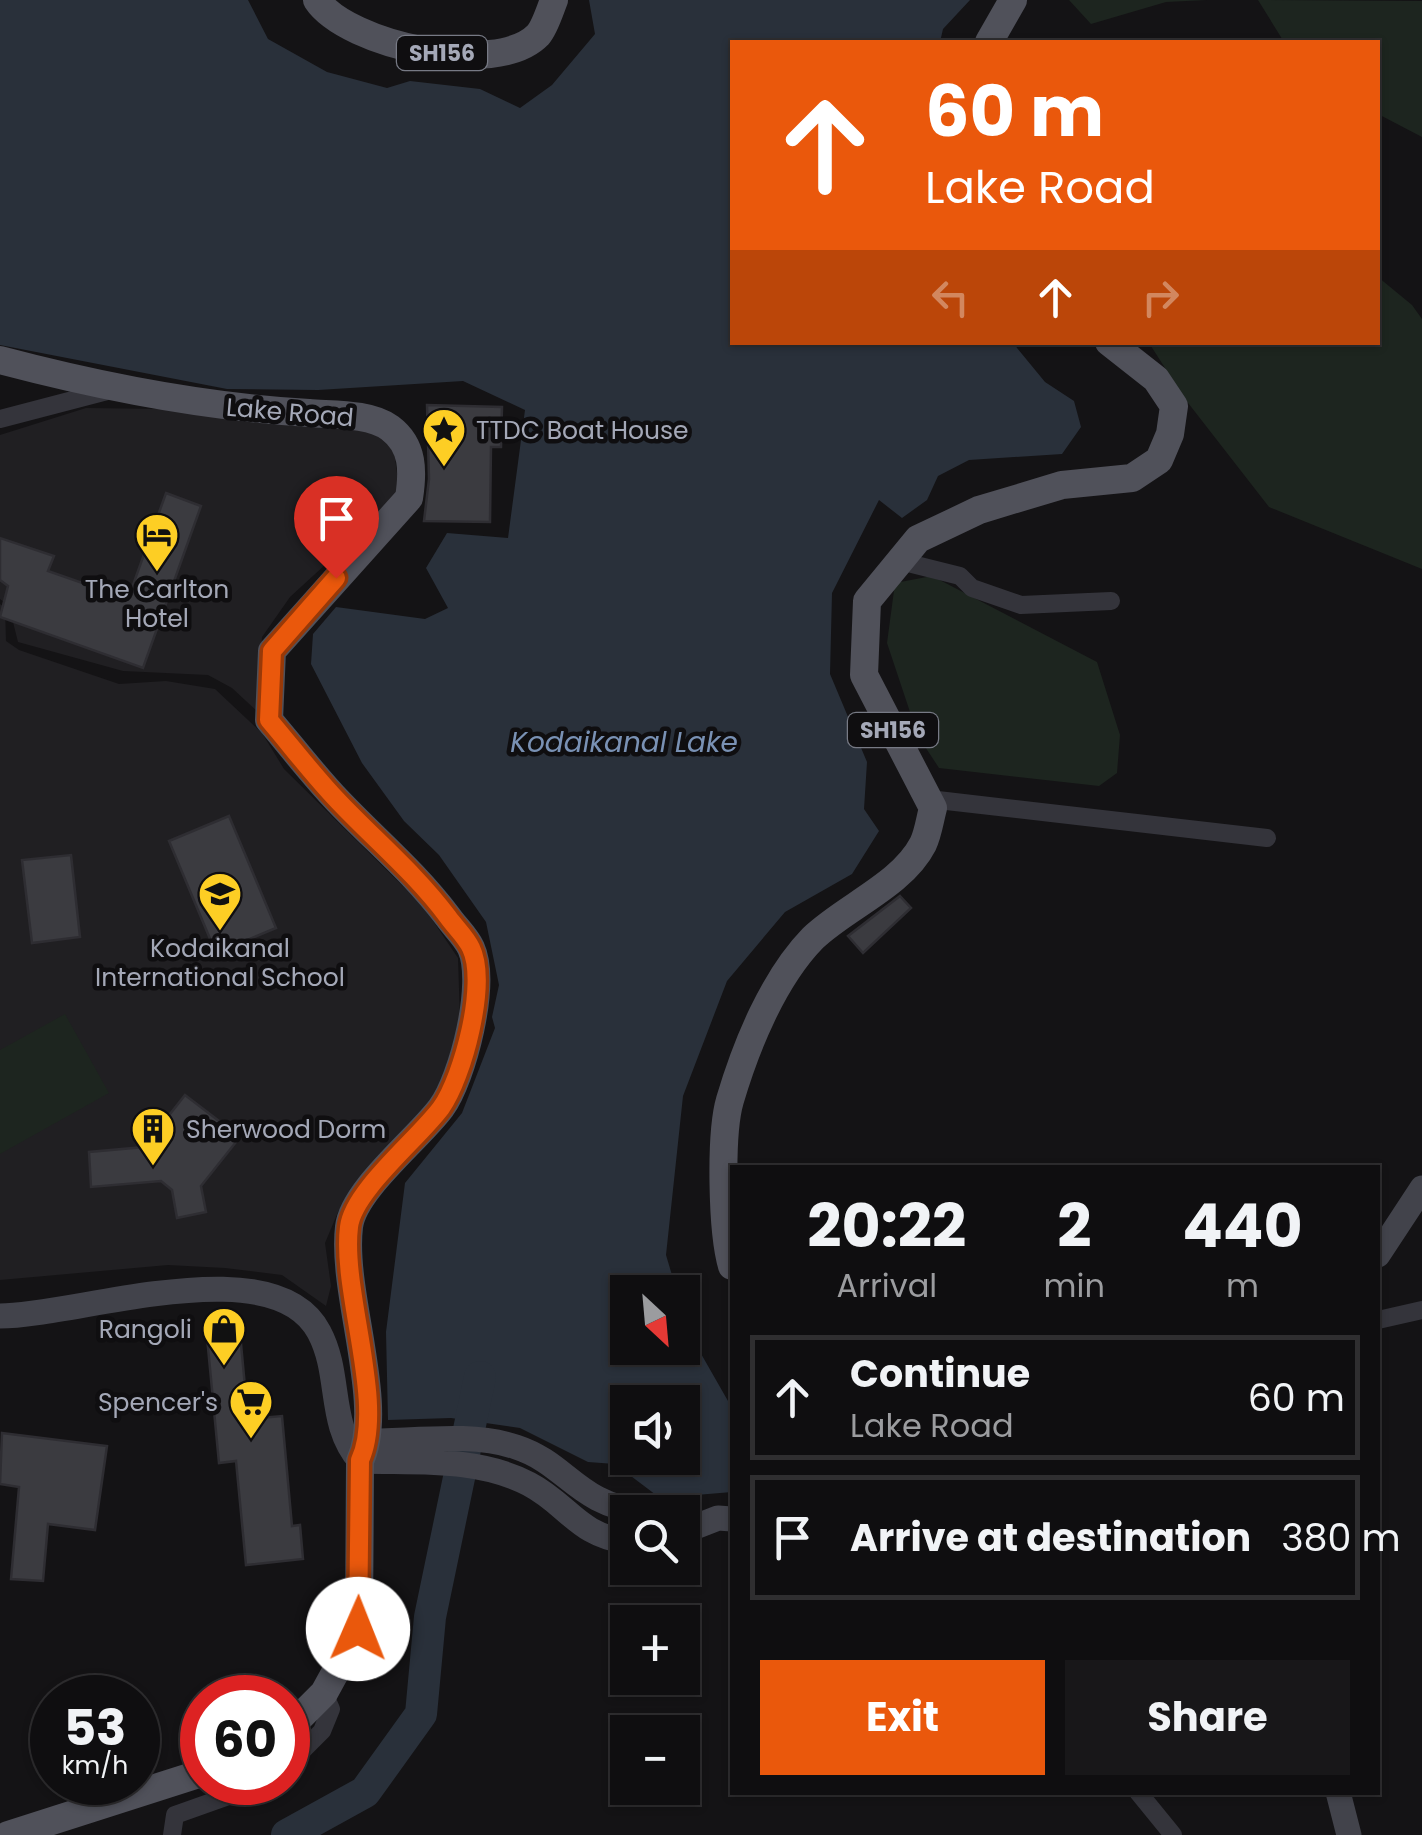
<!DOCTYPE html>
<meta charset="utf-8">
<style>
body{margin:0;font-family:Poppins,sans-serif;background:#181719;color:#f1f3f6;height:100vh;display:flex;flex-direction:column;font-size:38px;white-space:nowrap}
*{box-sizing:border-box;margin:0}
p{font-size:32px;color:#9b9c9f}
.icon{flex:none;width:55px;height:55px;fill:none;stroke:currentColor;stroke-width:2;stroke-linecap:round;stroke-linejoin:round}
.map{position:relative;flex:1;overflow:hidden}
.details{position:absolute;left:730px;top:1165px;width:650px;height:630px;display:flex;flex-direction:column;background:#0f0e10;border-radius:0px;box-shadow:0 2px 8px #0004,0 0 0 2px #2f2e30}
.details>*{flex:none}
.guide{position:absolute;left:730px;top:40px;width:650px;height:305px;border-radius:0px;box-shadow:0 2px 8px #0004,0 0 0 2px #2f2e30;background:#ea580c;color:#fff;overflow:hidden}
.needle{width:65px;rotate:154deg}
.controls{position:absolute;left:610px;top:1275px;display:grid;gap:20px}
.controls a{display:grid;place-items:center;width:90px;height:90px;border-radius:0px;background:#0f0e10;box-shadow:0 2px 8px #0004,0 0 0 2px #2f2e30;font-size:50px}
.speed{position:absolute;left:30px;top:1675px;display:flex;gap:20px;font-size:50px;font-weight:700;text-align:center}
.speed>*{display:grid;place-content:center;width:130px;height:130px;border-radius:50%;background:#0f0e10;box-shadow:0 2px 8px #0004,0 0 0 2px #2f2e30;line-height:1}
.speed small{font-size:25px;font-weight:400}
.speed .limit{border:15px solid #d22;background:#fff;color:#111}
.pin{position:absolute;display:grid;place-items:center;width:85px;height:85px;color:#fff;margin:-102px -42px;border-radius:50% 50% 50% 0;rotate:-45deg;box-shadow:0 0 10px #0007}
.pin .icon{rotate:45deg}
.me{position:absolute;width:110px;margin:-55px;rotate:1deg;stroke-linejoin:round;filter:drop-shadow(0 0 8px #0008)}
.turn{display:flex;align-items:center;gap:35px;height:210px;padding:0 30px;font-size:45px}
.turn .icon{width:130px;height:130px;stroke-width:2.5}
.turn b{display:block;font-size:70px;line-height:85px}
.lanes{display:flex;align-items:center;height:95px;padding:0 30px;background:#0003;justify-content:center;gap:50px;direction:ltr}
.lanes .off{opacity:.35}
.eta{display:flex;justify-content:space-evenly;align-items:center;height:170px;text-align:center}
.eta b{font-size:60px;font-weight:700;line-height:70px}
.primary-button{display:flex;gap:20px;margin-top:auto;padding:20px 30px}
.primary-button a{flex:1;height:115px;border-radius:0px;background:#ea580c;color:#fff;font-size:40px;font-weight:700;line-height:115px;text-align:center}
.primary-button a+a{background:#181719;color:#f1f3f6}
ul{padding:0;list-style:none}
li{display:flex;align-items:center;gap:30px;height:125px;margin:0 20px 15px;padding:0 10px;border:5px solid #2f2e30;border-radius:0px}
li div{flex:1}
li b{display:block;font-size:38px}
li em{font-style:normal}
.map>svg:first-child{display:block}
.built{fill:#201f22}
.green{fill:#1d251f}
.water{fill:#29303a;fill-rule:evenodd}
.lines{fill:none;stroke-linecap:round;stroke-linejoin:round}
.river{stroke:#29303a;stroke-width:32}
.building{fill:#3b3b40;stroke:#2e2d32;stroke-width:2.5}
.street{stroke:#34343b;stroke-width:18}
.secondary{stroke:#42434b;stroke-width:25}
.primary{stroke:#50515a;stroke-width:28}
.route-casing{stroke:#983908;stroke-width:25}
.route{stroke:#ea580c;stroke-width:18}
.labels{text-anchor:middle;stroke-width:9;stroke-linejoin:round;paint-order:stroke}
.shield{fill:#0f0e10;stroke:#777a85;stroke-width:2.5}
.shield-label{font-size:22px;font-weight:bold;fill:#a4a8b7}
.street-label{font-size:25px;fill:#a4a8b7;stroke:#0f0e10}
.poi-label{font-size:25px;fill:#a4a8b7;stroke:#0f0e10;text-anchor:start}
.water-label{font-size:28px;font-style:italic;fill:#7991b4;stroke:#0f0e10}
</style>
<div class="map">
<svg width="1422" height="1835" viewBox="0 0 1422 1835">
<rect width="100%" height="100%" fill="#141315"/>
<path class="built" d="M86,408L163,409L367,431L393,443L400,496L290,597L262,637L258,712L232,688L208,675L123,671L18,642L9,606L0,599V435Z
M0,604L5,608L6,641L19,650L119,684L166,681L215,689L262,733L284,769L423,906L458,958L460,1019L445,1071L432,1100L338,1212L325,1243L331,1286L326,1306L282,1275L225,1268L168,1265L0,1280Z"/>
<path class="green" d="M1069,0H1207L1166,2L1091,24Z
M1258,0L1422,1V137L1378,114V42H1284Z
M1378,277L1412,305L1422,319V569L1269,507L1185,399L1149,343L1378,342Z
M932,576L1097,662L1120,735L1117,773L1099,786L939,768L918,736L887,643L895,583Z
M65,1014L109,1093L0,1154V1050Z"/>
<path class="water" d="M0,0H248L268,39L327,72L387,88L410,81L480,89L520,108L552,85L595,34L589,0H970L943,29L940,42H732V342L1013,343L1045,382L1074,401L1081,427L1062,454L969,460L938,476L927,500L902,518L879,500L832,593L830,674L867,762L864,809L879,831L852,874L785,912L727,981L683,1096L666,1255L677,1292H628V1348H682L683,1312L688,1331L732,1408V1492L660,1498L615,1464L588,1462L520,1428L451,1418L388,1420L386,1332L405,1183L462,1113L495,1028L492,1017L499,985L486,922L439,855L404,821L362,763L311,664L313,634L336,607L425,619L448,608L426,568L447,533L508,538L525,410L463,381L318,390L227,389L0,345ZM682,1402V1458H628V1402Z"/>
<g class="lines">
<path class="river" d="M287,1835L365,1792L421,1714L430,1617L480,1377"/>
</g>
<path class="building" d="M427,405L502,407L501,447H491L490,522L424,521L429,479Z
M166,493L201,506L143,668L0,617L8,586L0,580V538L54,556L48,571L128,599Z
M229,816L276,928L216,953L169,841Z
M71,855L80,937L32,943L22,860Z
M900,896L911,908L863,953L848,936Z
M185,1095L240,1137L201,1186L206,1212L177,1218L172,1190L161,1181L91,1187L89,1152L144,1147Z
M240,1333L248,1419L282,1416L292,1526L300,1525L303,1559L246,1565L236,1461L219,1463L207,1337Z
M2,1433L107,1446L95,1530L48,1524L43,1581L11,1579L19,1487L0,1484Z"/>
<g class="lines">
<path class="street" d="M0,419L111,390
M900,561L960,576L972,588L1021,605L1111,601
M929,799L1267,838
M1378,1320L1422,1310
M288,1765L322,1731L331,1709L324,1693
M1138,1792L1173,1835
M172,1835L175,1815L268,1782"/>
<path class="secondary" d="M1378,1255L1422,1188
M0,1316C77,1316 274,1246 319,1332C342,1375 327,1423 360,1461C417,1463 478,1457 529,1484C569,1505 577,1535 628,1542
M347,1441C398,1444 467,1430 516,1447C568,1464 576,1504 643,1512
M682,1532L718,1518L732,1519
M1338,1792L1349,1835"/>
<path class="primary" d="M317,0C347,45 496,78 538,35C545,27 550,10 554,0
M989,42L1013,0
M0,360C102,387 203,407 309,413C333,415 370,413 390,428C414,446 413,472 409,498L272,651L269,720C292,747 314,776 338,801C377,842 413,871 448,917C455,927 466,937 471,948C487,983 463,1078 441,1108C418,1139 353,1190 349,1227C341,1293 386,1404 360,1461L359,1629L324,1693L288,1729
M732,1266C722,1232 720,1134 730,1100C746,1046 773,979 813,938C845,907 902,885 923,844C928,834 930,819 933,808L864,675L867,601L918,539L979,510L1062,485L1132,478L1159,460L1170,434L1174,406L1156,379L1109,342
M8,1835L202,1773"/>
</g>
<g class="lines">
<defs>
<path id="route" d="M336,578L272,651L269,720C292,747 314,776 338,801C377,842 414,872 448,917C455,927 466,937 471,948C488,983 463,1077 441,1108C418,1139 353,1191 349,1227C341,1292 386,1404 360,1460L358,1629"/>
</defs>
<use href="#route" class="route-casing"/>
<use href="#route" class="route"/>
</g>
<defs>
<symbol id="sight-pin" viewBox="-11 -11 22 30"><path d="M0 17L-7.5 6A9.5 9.5 0 1 1 7.5 6Z" fill="#fdce24" stroke="#0f0e10"/><path d="M0-6L1.8-2.2L6-1.7L2.9 1.2L3.7 5.4L0 3.3L-3.7 5.4L-2.9 1.2L-6-1.7L-1.8-2.2Z" fill="#111"/></symbol>
<symbol id="hotel-pin" viewBox="-11 -11 22 30"><path d="M0 17L-7.5 6A9.5 9.5 0 1 1 7.5 6Z" fill="#fdce24" stroke="#0f0e10"/><path d="M-6-4.5h1.5V1H6V5H4.5V3h-9V5H-6ZM-4 0a1.8 1.8 0 1 1 3.6 0ZM.5 0V-2.5h3Q6-2.5 6 0Z" fill="#111"/></symbol>
<symbol id="school-pin" viewBox="-11 -11 22 30"><path d="M0 17L-7.5 6A9.5 9.5 0 1 1 7.5 6Z" fill="#fdce24" stroke="#0f0e10"/><path d="M0-5L7-2L0 1L-7-2ZM-4 1L0 2.5L4 1V4Q0 6-4 4Z" fill="#111"/></symbol>
<symbol id="building-pin" viewBox="-11 -11 22 30"><path d="M0 17L-7.5 6A9.5 9.5 0 1 1 7.5 6Z" fill="#fdce24" stroke="#0f0e10"/><path d="M-4-6H4V6H1V3H-1V6H-4ZM-2.5-4.3h1.7v1.8h-1.7ZM.8-4.3h1.7v1.8H.8ZM-2.5-1h1.7V.8h-1.7ZM.8-1h1.7V.8H.8Z" fill="#111"/></symbol>
<symbol id="shop-pin" viewBox="-11 -11 22 30"><path d="M0 17L-7.5 6A9.5 9.5 0 1 1 7.5 6Z" fill="#fdce24" stroke="#0f0e10"/><path d="M-5-2.5h2.3a2.7 3.5 0 0 1 5.4 0H5L5.5 6h-11ZM-1.5-2.5h3a1.5 2.3 0 0 0-3 0Z" fill="#111"/></symbol>
<symbol id="supermarket-pin" viewBox="-11 -11 22 30"><path d="M0 17L-7.5 6A9.5 9.5 0 1 1 7.5 6Z" fill="#fdce24" stroke="#0f0e10"/><path d="M-6-5.5h2.5l.6 2H6L4.5 2H-2.5L-4.4-4H-6ZM-1.5 3.2a1.3 1.3 0 1 0 .1 0ZM3 3.2a1.3 1.3 0 1 0 .1 0Z" fill="#111"/></symbol>
</defs>
<g fill-rule="evenodd">
<use href="#sight-pin" x="419" y="405" width="50" height="68"/>
<use href="#hotel-pin" x="132" y="510" width="50" height="68"/>
<use href="#school-pin" x="195" y="869" width="50" height="68"/>
<use href="#building-pin" x="128" y="1104" width="50" height="68"/>
<use href="#shop-pin" x="199" y="1304" width="50" height="68"/>
<use href="#supermarket-pin" x="226" y="1377" width="50" height="68"/>
</g>
<g class="labels">
<g class="shield">
<rect x="397" y="36" width="90" height="34" rx="8"/>
<rect x="848" y="713" width="90" height="34" rx="8"/>
</g>
<g class="shield-label">
<text x="442" y="61">SH156</text>
<text x="893" y="738">SH156</text>
</g>
<g class="street-label">
<text transform="translate(290 412) rotate(5)" y="9">Lake Road</text>
</g>
<g class="poi-label">
<text x="476" y="439">TTDC Boat House</text>
<text x="157" y="598" text-anchor="middle">The Carlton<tspan x="157" dy="29">Hotel</tspan></text>
<text x="220" y="957" text-anchor="middle">Kodaikanal<tspan x="220" dy="29">International School</tspan></text>
<text x="186" y="1138">Sherwood Dorm</text>
<text x="192" y="1338" text-anchor="end">Rangoli</text>
<text x="218" y="1411" text-anchor="end">Spencer's</text>
</g>
<g class="water-label">
<text x="624" y="752">Kodaikanal Lake</text>
</g>
</g>
</svg>
<div class="controls">
<a><svg class="needle" viewBox="-14 -14 28 28"><path d="M0-13l5 13h-10z" fill="#e53935"/><path d="M0 13l5-13h-10z" fill="#9b9c9f"/></svg></a>
<a><svg class="icon" aria-label="sound" viewBox="0 0 24 24"><path d="M4 9h4l5-4v14l-5-4H4zM17 9q2 3 0 6"/></svg></a>
<a><svg class="icon" aria-label="search" viewBox="0 0 24 24"><circle cx="10" cy="10" r="6"/><path d="M15 15l6 6"/></svg></a>
<a>+</a>
<a>−</a>
</div>
<div class="speed"><div>53<small>km/h</small></div><div class="limit">60</div></div>
<div class="pin" style="left:336px;top:578px;background:#d93025"><svg class="icon" aria-label="arrive" viewBox="0 0 24 24"><path d="M6 21V4h12l-3 4 3 4H6"/></svg></div>
<svg class="me" style="left:358px;top:1629px" viewBox="-20 -20 40 40"><circle r="19" fill="#fff"/><path d="M0-13L10 11 0 6-10 11z" fill="#ea580c"/></svg>
<div class="guide">
<div class="turn"><svg class="icon" aria-label="ahead" viewBox="0 0 24 24"><path d="M12 20V5M6 11l6-6 6 6"/></svg><div><b>60 m</b>Lake Road</div></div>
<div class="lanes"><svg class="icon off" aria-label="left" viewBox="0 0 24 24"><path d="M17 20v-9H6M10 6l-5 5 5 5"/></svg><svg class="icon" aria-label="ahead" viewBox="0 0 24 24"><path d="M12 20V5M6 11l6-6 6 6"/></svg><svg class="icon off" aria-label="right" viewBox="0 0 24 24"><path d="M7 20v-9h11M14 6l5 5-5 5"/></svg></div>
</div>
<section class="details">
<div class="eta">
<div><b>20:22</b><p>Arrival</p></div>
<div><b>2</b><p>min</p></div>
<div><b>440</b><p>m</p></div>
</div>
<ul>
<li><svg class="icon" aria-label="ahead" viewBox="0 0 24 24"><path d="M12 20V5M6 11l6-6 6 6"/></svg><div><b>Continue</b><p>Lake Road</p></div><em>60 m</em></li>
<li><svg class="icon" aria-label="arrive" viewBox="0 0 24 24"><path d="M6 21V4h12l-3 4 3 4H6"/></svg><div><b>Arrive at destination</b></div><em>380 m</em></li>
</ul>
<div class="primary-button"><a>Exit</a><a>Share</a></div>
</section>
</div>
